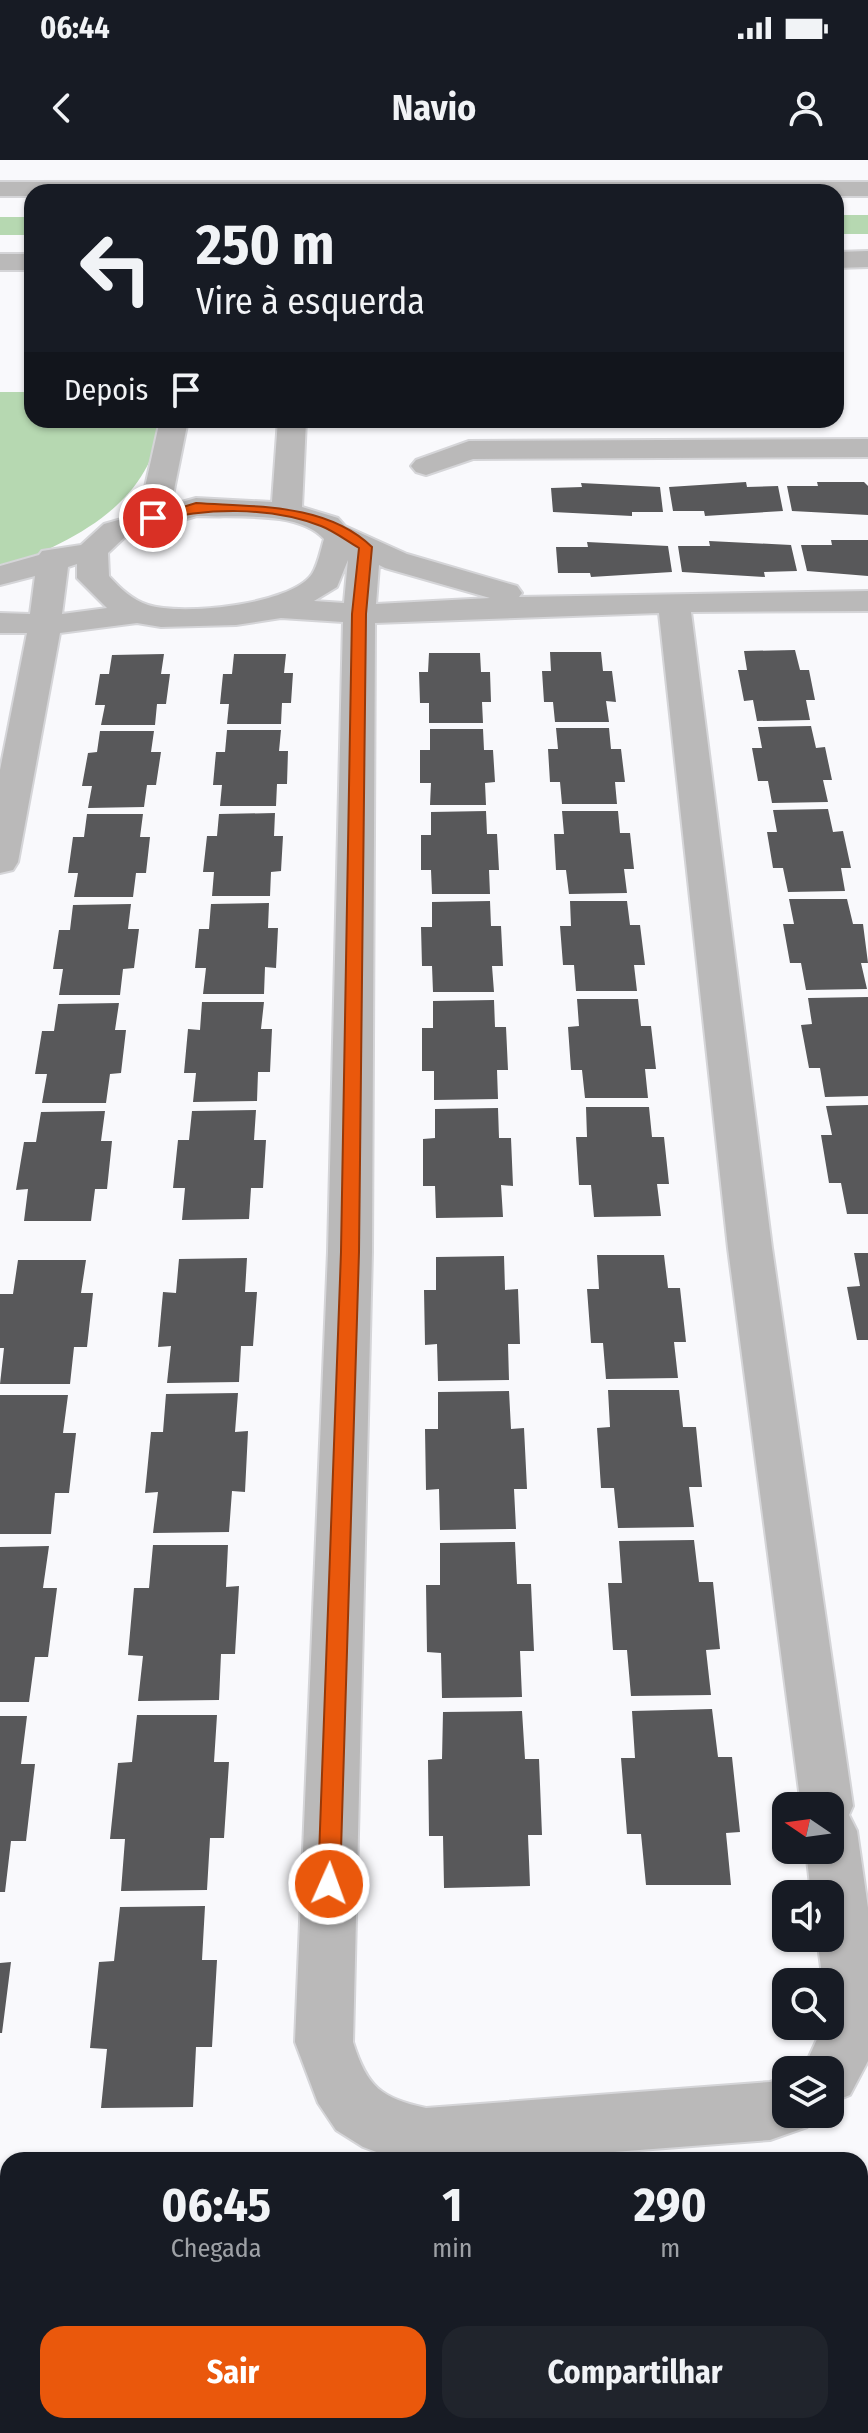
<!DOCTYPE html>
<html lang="pt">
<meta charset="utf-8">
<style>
body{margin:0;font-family:"Fira Sans Condensed",sans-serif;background:#20242c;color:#f1f3f6;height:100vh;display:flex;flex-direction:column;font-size:30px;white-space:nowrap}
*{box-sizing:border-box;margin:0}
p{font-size:26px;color:#9ea1a6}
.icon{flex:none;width:44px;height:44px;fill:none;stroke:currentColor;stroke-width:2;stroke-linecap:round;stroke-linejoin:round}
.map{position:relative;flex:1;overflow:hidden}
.side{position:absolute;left:0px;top:1992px;width:868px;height:282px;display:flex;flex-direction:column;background:#171b24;border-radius:24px 24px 0 0;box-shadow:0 2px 6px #0004}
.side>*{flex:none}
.guide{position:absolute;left:24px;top:24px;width:820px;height:244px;border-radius:24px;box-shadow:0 2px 6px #0004;background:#171b24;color:#f1f3f6;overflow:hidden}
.needle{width:52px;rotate:283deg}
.tools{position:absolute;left:772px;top:1632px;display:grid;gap:16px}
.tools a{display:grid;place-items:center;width:72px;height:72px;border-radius:16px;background:#171b24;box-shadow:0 2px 6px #0004;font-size:40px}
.pin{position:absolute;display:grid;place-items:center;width:68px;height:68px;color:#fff;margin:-34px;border:4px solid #fff;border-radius:50%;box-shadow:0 2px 8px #0007}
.me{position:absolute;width:88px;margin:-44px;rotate:2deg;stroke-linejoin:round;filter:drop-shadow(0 0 6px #0008)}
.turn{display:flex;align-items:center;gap:28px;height:168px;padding:0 40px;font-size:36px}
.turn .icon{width:104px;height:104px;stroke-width:2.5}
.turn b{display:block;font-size:56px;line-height:68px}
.then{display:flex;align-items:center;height:76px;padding:0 40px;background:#0003;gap:16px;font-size:30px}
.eta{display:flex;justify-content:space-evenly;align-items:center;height:136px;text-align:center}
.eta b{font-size:48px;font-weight:700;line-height:56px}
.cta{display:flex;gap:16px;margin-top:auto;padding:16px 40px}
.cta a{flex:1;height:92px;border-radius:24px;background:#ea580c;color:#fff;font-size:32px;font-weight:700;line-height:92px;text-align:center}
.cta a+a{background:#20242c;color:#f1f3f6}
.status{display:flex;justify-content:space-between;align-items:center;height:56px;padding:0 40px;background:#171b24;direction:ltr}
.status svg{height:22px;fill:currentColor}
header{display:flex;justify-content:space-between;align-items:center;height:104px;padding:0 40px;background:#171b24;font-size:36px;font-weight:700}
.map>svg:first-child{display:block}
.green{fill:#b6d8b1}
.building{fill:#58585a}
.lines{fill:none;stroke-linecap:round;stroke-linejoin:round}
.minor-casing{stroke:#d5d5d8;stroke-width:4}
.minor{fill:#bab9b9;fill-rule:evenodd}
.route{fill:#ea580c;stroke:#983908;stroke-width:2}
</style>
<div class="status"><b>06:44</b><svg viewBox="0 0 49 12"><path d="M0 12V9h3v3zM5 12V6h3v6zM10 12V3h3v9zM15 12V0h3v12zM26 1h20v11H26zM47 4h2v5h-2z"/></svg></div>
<header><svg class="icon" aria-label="back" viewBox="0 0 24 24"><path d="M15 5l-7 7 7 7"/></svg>Navio<svg class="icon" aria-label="person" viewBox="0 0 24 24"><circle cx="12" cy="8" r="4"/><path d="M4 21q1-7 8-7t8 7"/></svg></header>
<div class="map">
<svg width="868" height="2273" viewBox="0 0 868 2273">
<rect width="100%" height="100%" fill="#f9f9fc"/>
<path class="green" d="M836,55H868V74H836Z
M0,57H32V75H0Z
M0,232H32V260H161C151,346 72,381 0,410Z"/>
<path class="building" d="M746,322L747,327L778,326L783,351L705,356L704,351H673L669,327Z
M817,322H864L868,326V355L792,351L787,326H818Z
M581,323L660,327L663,352H632V356L553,352L551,328L582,327Z
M831,380H868V416L807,411L801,385H832Z
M709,381L791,385L797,411L764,412L765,417L682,412L678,386H710Z
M587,382L668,386L672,412L591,417L590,413H558L556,387H588Z
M795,490L800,510H809L815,540H806L810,560L757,561L753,540L744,541L738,510H747L744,491Z
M550,492H601L603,511H612L616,542L606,541L609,562H555L553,542H544L542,511H551Z
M429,493H480L481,512H490L491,542H482L483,563H429V543H420L419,512H428Z
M164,494L161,514H170L166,544H157L155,565H101L105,545H95L100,514H109L112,495Z
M234,494H286L284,513H293L291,543H282L281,564H227L229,544H220L223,514H232Z
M811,566L816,588L825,587L832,620H823L828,642L772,643L768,621H758L752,588H762L758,567Z
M556,568H609L611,589H621L625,622H615L617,644H562L560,622H550L548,589H558Z
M430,569H483L484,590H493L495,622L485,623L486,645H430L431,623H420V590H430Z
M227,570H281L279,591H288L287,624H277L276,646H220L222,625H213L216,592H225Z
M100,571H154L151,592H161L156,625H147L144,647L88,648L92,626H82L88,593L97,592Z
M828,649L833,672L843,671L851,708H841L845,731L788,732L783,708H773L767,672H777L773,650Z
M486,651L487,674H497L499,710H489L490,734H432L431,710H421V675H431V652Z
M562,651H618L620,673H630L634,709H624L627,733L569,734L566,710H556L554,674H564Z
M275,653L274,676H283L281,711L271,712L270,736H212L214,712H203L207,676H217L219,654Z
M87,654H143L140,677H150L146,713H136L133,737H74L78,713H68L73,677H84Z
M789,739H847L853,764H863L868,803H861L867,829L806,830L801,803H790L783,764H794Z
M490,741L491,766H501L503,806H492L494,832H433L432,806H422L421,767H432V742Z
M570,741H627L630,765H640L645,805H634L637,831H576L574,805H563L560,766H571Z
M269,743L268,768H278L276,808L265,807L264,834H203L206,808H195L199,769H209L211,744Z
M131,744L128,769H139L134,808L123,809L120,835H59L63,809H53L59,770H70L73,745Z
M868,837V936L825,937L820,908H809L801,865L812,864L808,838Z
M577,839H638L641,866H651L656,909H645L648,938H585L582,910H571L568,867L579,866Z
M494,840L495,867H506L508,910H497L498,939L434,940V911H422V868H433V841Z
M202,842H264L261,869H272L270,912H258L257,941L193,942L196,913H184L188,869L200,870Z
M119,843L115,870H126L121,913L110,914L106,943H42L47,914H35L42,871H54L58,844Z
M868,945V1054H847L841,1023H829L821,975H832L826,946Z
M586,947H649L652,977H664L669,1024H657L661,1056L594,1057L591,1025H579L576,977H587Z
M498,948L499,978H511L513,1026L501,1025L503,1057L436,1058L435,1026H423V979L435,978V949Z
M256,950L254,980H266L263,1028H251L249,1059L182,1060L185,1028H173L178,980H189L192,951Z
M105,951L101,981H112L107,1029H95L91,1061H24L28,1029L16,1030L24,982H36L41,952Z
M854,1093H868V1180H857L847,1127L860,1126Z
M597,1095H664L668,1128H680L686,1182H674L678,1218L606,1219L603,1183H591L587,1129H599Z
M504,1096L505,1130L518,1129L520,1184H508L509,1220L438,1221L437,1184L425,1185L424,1130H436V1097Z
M247,1098L245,1132H257L253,1186H241L239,1222L167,1223L171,1186L158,1187L163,1132L176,1133L179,1099Z
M18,1100H86L81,1133H93L87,1187H74L70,1224H0L4,1188H0V1134H13Z
M608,1230H679L683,1267H696L702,1327H689L694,1367L618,1368L614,1328H601L597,1268L610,1267Z
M509,1231L511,1269L524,1268L527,1329H514L516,1369L440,1370L439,1329L426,1330L425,1269H438V1232Z
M238,1233L235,1272L248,1271L245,1332L232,1331L229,1372L153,1373L158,1332L145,1333L151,1272H163L166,1234Z
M0,1235H68L63,1273H76L69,1333H55L51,1374H0Z
M694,1380L699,1422H713L720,1489L706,1490L711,1535L631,1536L627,1490H613L608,1423H622L619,1381Z
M515,1382L517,1424H531L534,1491H520L522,1537L442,1538L441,1493L427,1492L426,1425H440V1383Z
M153,1385H228L226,1427L239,1426L235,1494H221L219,1540L138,1541L143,1496L128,1495L134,1428H149Z
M49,1386L43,1428H57L48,1497H35L29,1542H0V1387Z
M712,1549L718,1597H732L740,1672L726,1673L731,1725H646L641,1674H627L621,1598H635L632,1551Z
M522,1551L525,1599H539L542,1675H528L530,1726L444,1728L443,1676H429L428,1600L442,1599L443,1552Z
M137,1555H217L214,1602H229L224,1678H210L207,1730L121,1731L125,1679H110L118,1603L132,1602Z
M0,1556H27L21,1604H35L26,1681H11L5,1732H0Z
M205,1746L202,1800H217L212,1887H196L193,1947L101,1948L107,1889L90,1888L99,1802L114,1801L120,1747Z
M11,1802L2,1873H0V1803Z"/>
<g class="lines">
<defs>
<path id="minor" d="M0,22H868V36H836V32H32V36H0Z
M868,91V107L836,108V92Z
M0,94H32V110H0Z
M160,260H188L171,345L196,338L272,342L278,260H306L302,347L338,358L345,366L407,394L517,426L522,433L519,437L868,431V451L691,452L772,1088L853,1646L849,1655L857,1671L868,1748V1901L850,1935L830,1943V1910H803L823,1866H830V1822H823L817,1778H830V1734H811L806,1690H830V1646H801L728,1088L659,453L375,463L372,1092L353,1882C367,1927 381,1938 426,1948L770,1922L786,1917V1954H812L807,1967L770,1980L509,2000H398L363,1987L336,1970L318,1943L295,1882L328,1092L343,462L281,458L236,465L161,467L137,463L60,473L18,702L13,710L0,713V610L27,473H0V453L30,454L35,416L0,425V406L39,395L42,391L81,385L104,364L139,354ZM197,356C234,358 298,350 324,379C321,389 318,405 312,414C291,445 181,456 148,445C132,440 120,428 109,416L108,393L126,376ZM348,400L344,443L314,441L337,427ZM77,404V418L107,448L62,454L68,407ZM379,405L385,408L490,438L376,444Z
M868,279V297L473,299L426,315L416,312L411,306L416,300L469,281Z"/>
</defs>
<use href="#minor" class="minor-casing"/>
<use href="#minor" class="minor"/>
</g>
<path class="route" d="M196,343C255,347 326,343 372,387L366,454L359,1092L340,1724L337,1732L329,1735L321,1732L318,1724L341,1092L352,454L359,388C347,381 334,371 321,366C269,346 206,348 153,361L147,358Z"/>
</svg>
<div class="tools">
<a><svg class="needle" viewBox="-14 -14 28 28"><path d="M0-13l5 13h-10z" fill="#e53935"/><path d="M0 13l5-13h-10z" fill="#9ea1a6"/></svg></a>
<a><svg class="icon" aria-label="sound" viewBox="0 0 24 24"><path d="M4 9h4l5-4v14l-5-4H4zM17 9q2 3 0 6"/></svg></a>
<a><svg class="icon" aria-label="search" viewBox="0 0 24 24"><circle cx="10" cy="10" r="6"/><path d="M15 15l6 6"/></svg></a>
<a><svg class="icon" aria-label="layers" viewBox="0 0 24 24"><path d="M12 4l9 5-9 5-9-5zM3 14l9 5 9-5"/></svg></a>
</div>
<div class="pin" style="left:153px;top:358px;background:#d93025"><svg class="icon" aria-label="arrive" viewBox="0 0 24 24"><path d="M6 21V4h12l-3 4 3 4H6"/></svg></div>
<svg class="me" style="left:329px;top:1724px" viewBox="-20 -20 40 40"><circle r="17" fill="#ea580c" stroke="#fff" stroke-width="3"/><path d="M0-11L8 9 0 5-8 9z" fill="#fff"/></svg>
<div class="guide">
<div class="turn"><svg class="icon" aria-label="left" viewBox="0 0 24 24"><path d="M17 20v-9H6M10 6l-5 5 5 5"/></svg><div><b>250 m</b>Vire à esquerda</div></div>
<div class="then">Depois<svg class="icon" aria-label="arrive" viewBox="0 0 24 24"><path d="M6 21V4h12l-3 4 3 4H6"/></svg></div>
</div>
<section class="side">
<div class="eta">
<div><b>06:45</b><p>Chegada</p></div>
<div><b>1</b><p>min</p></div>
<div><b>290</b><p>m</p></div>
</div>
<div class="cta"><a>Sair</a><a>Compartilhar</a></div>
</section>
</div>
